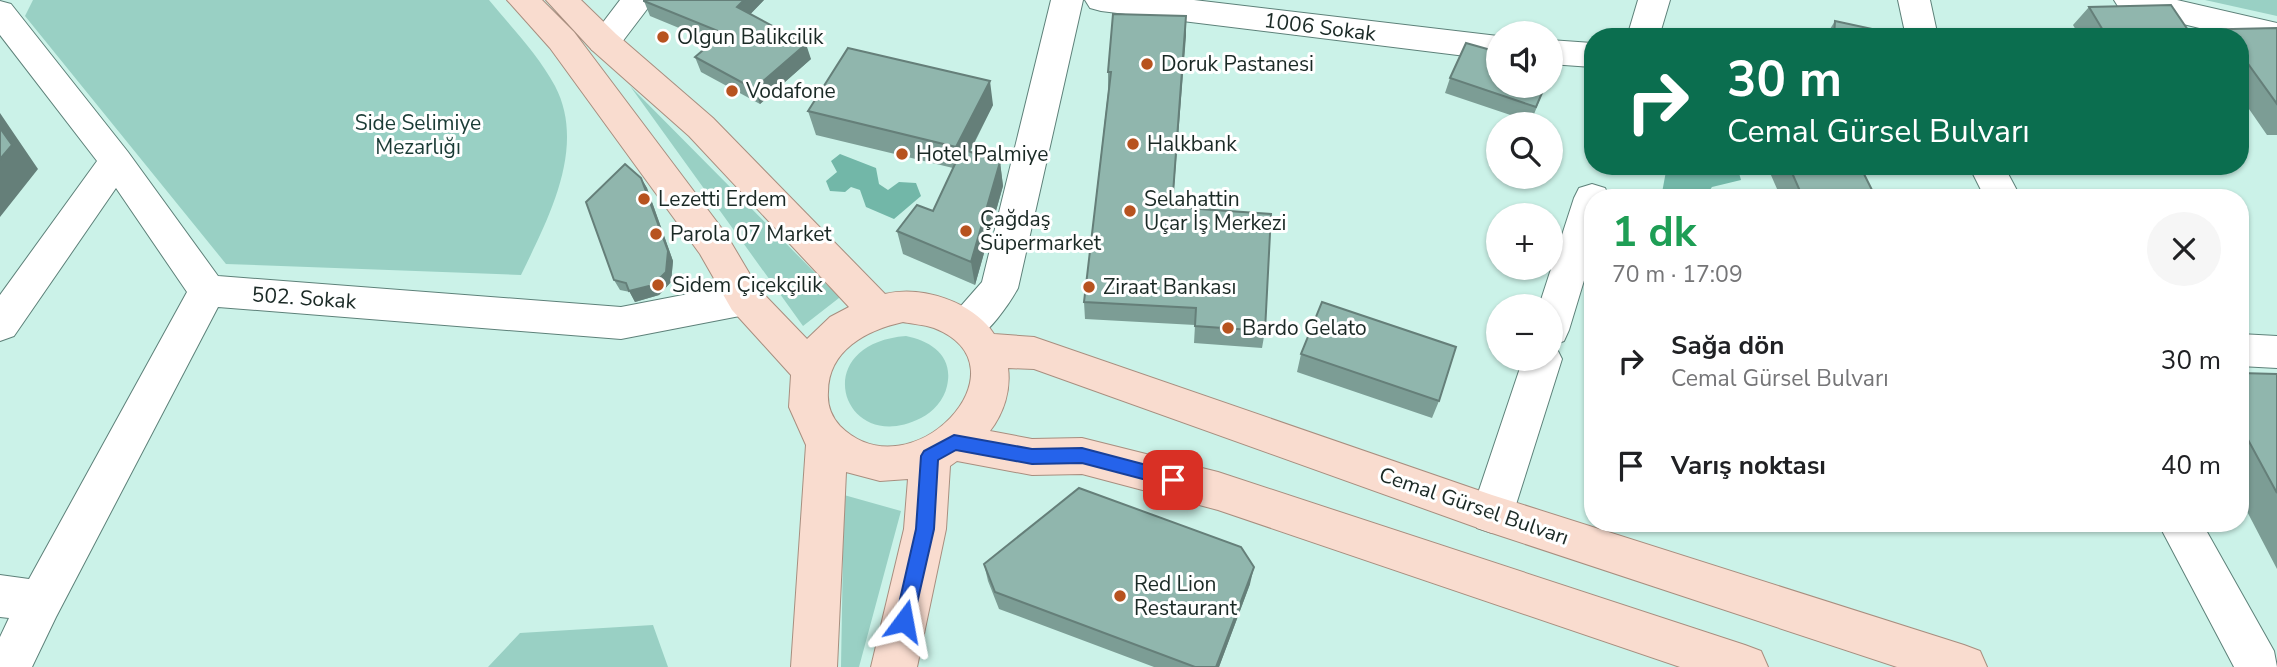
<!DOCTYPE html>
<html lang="tr">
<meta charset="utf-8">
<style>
body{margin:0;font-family:"Nunito Sans",sans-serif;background:#f6f6f6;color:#202124;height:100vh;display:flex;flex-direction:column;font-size:26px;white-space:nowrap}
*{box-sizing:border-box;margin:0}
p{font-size:23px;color:#757577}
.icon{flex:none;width:38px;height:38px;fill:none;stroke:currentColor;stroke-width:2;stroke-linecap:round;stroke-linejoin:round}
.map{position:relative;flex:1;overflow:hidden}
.panel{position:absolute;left:1584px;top:189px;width:665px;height:343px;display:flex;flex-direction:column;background:#fff;border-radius:28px;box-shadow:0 2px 5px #0004}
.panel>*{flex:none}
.banner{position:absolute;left:1584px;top:28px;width:665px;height:147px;border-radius:28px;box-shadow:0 2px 5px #0004;background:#0b6e4f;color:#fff;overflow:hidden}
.tools{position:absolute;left:1486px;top:21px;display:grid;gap:14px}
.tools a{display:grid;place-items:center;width:77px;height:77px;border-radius:50%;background:#fff;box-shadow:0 2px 5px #0004;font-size:35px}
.pin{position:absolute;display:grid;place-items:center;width:60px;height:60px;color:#fff;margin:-30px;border-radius:14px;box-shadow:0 4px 10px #0006}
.me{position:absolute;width:77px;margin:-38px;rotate:13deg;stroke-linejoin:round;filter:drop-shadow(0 0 5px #0008)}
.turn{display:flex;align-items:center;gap:24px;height:147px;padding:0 28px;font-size:32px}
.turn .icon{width:91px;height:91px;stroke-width:2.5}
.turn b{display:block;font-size:49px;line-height:60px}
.round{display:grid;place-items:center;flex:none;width:74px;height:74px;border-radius:37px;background:#f6f6f6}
.summary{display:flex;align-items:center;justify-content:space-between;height:119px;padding:0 28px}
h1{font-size:42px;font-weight:700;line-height:52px;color:#1e9e55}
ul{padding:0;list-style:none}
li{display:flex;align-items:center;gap:21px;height:105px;padding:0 28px}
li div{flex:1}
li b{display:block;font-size:26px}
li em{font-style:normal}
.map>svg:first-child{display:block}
.green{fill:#99d0c4}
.water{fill:#72b7a8}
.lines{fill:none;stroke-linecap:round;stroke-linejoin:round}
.minor-casing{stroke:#5d8179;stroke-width:2}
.major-casing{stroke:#a88e7f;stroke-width:2}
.minor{fill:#fff;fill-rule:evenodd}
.major{fill:#f9dccf;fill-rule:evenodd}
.wall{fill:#7c9d95}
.shaded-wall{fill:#657f79}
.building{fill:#90b6ad;stroke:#657f79;stroke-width:2}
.route{fill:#2563eb;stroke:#184099;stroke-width:2}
.poi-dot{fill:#b7531f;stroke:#fff;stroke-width:2.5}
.labels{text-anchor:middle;stroke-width:6;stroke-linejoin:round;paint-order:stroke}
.street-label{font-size:21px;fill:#1a2925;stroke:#fff}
.poi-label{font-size:21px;fill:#1a2925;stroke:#fff;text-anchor:start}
.park-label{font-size:21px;fill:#1a3b35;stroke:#fff}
</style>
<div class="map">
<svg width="2277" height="667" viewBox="0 0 2277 667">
<rect width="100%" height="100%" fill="#cbf2e8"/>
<path class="green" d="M33,0H489C511,27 538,54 555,86C587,147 548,219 521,275L226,264L25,16Z
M2205,0H2277V16Z
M630,86L839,297V298L803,326Z
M906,336C931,341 954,356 947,386C944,400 933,412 921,418C843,458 805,344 906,336Z
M844,495L901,511L859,667H841Z
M653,625L668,667H488L520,633Z"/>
<path class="water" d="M840,154L876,168L879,184L888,190L899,182L916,183L921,196L894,219L866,207L860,190L851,187L845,192L830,191L826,181L837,172L831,161Z
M1667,166H1737L1741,180L1712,187L1704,198H1661Z"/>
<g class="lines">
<defs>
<path id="minor" d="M620,0H654L616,50L604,54L592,50L588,42Z
M1051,0H1083L1018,288C1010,303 986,338 970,341C964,342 959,339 953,337L948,326L953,315L982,282Z
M1085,0H1194L1498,36V60L1101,11L1090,8Z
M1638,0H1670L1659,37H1627Z
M1898,0H1930L1938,37H1906Z
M2114,0H2177L2277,23V47L2130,11L2119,8Z
M0,1L11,4L128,152L218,276L621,307L745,283L758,288L764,299L758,310L745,315L621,339L218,307L56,617L32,667H0V637L9,618L0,617V575L29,579L187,292L116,188L14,336L0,341V295L97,161L0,35Z
M1550,40L1592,43V67L1550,64Z
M1969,166H2004L2021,198H1985Z
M1592,184L1605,188L1610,198H1592V254L1569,330L1564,341L1551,346L1556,347L1562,359L1513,514L1507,528L1492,533L1477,528L1471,514L1523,359H1550V306H1539L1574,198L1579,188Z
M2240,334L2277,336V368L2240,366Z
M2158,523H2202L2274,651L2277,667H2234Z"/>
<path id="major" d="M507,0H542L574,32L726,234L758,288L807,339L830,317L849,307L689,136L592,50L546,0H581L616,34L713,118L885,294C922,285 973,302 994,334L1034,337L1492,495L1964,645L1980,651L1987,667H1897L1492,533L1034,369L1008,368C1011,390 1004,413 990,431L1032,439L1082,438L1218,472L1745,645L1761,651L1768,667H1680L1218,510L1082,474L1032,475L957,461L950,466L946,529L917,667H871L904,529L908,479L880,481L846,472L837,667H791L806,445L789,407L791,375L732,310L700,254L550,48ZM903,322C913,324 925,325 934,328C1033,367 910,496 840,426C831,416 827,405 828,392C828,350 867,330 903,322Z"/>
</defs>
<use href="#minor" class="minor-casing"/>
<use href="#major" class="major-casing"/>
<use href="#minor" class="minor"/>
<use href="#major" class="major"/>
</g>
<path class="wall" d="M764,0L750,14L811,59L760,104L701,72L695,57L713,42L650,16L644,1Z
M2089,7L2188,30L2277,28V135H2267L2240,96V37H2080L2073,25Z
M1186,16L1172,207L1265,331L1262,348L1194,343L1195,325L1085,319L1084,302L1108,92V72Z
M1835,21L1877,37H1825Z
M1450,78L1545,86L1531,122L1445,93Z
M993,105L970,152L1000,162L1003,186L975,285L903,254L897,231L933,211L953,168L816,135L808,111Z
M1767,166H1860L1876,198H1781Z
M641,178L647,188L673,261L671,282L659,295L635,302L630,292L620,290L614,280Z
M1301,354L1439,401L1432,418L1297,372Z
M2240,373L2277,374V569L2240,498Z
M984,564L1250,584L1219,667H1154L999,609L988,581Z"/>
<path class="shaded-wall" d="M744,0H764L742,23L737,7Z
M1186,16V36L1171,225L1172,207Z
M806,44L811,59L760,104L754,89Z
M990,81L993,105L960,170L956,147Z
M0,113L38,169L0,217Z
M1000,162L1003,186L975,285L971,262Z
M641,178L647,188L673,261L671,282L659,295L635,302L629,291Z
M1254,567L1250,584L1219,667H1216Z"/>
<path class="building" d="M644,0H744L737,7L806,44L754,89L695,57L723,33L644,1Z
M2171,5L2188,30L2277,28V104L2246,61H2240V37H2107L2089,7Z
M1113,14L1186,16L1172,207L1271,214L1265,331L1195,326L1196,308L1084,302L1111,72H1108Z
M1835,21L1877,30V37H1834Z
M1466,43L1498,52V86H1545L1536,107L1450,78Z
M848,48L990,81L956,147L808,111Z
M0,128L12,145L0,159Z
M962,149L1000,162L971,262L897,231L917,205L933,211Z
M625,164L641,178L668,251L666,272L653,285L629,291L626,283L614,280L586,202Z
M1789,166H1860L1876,198H1803Z
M1322,302L1456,347L1439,401L1301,354Z
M2240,373L2277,374V493L2240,425Z
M1079,488L1241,547L1254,567L1216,667H1195L995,592L984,564Z"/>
<path class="route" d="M954,435L1032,449L1082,448L1173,472L1179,474L1181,480L1179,485L1173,487L1082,463L1032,464L956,450L938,460L934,529L913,621L911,627L904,630L898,627L895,621L916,529L921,456L924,451Z"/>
<g class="poi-dot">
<circle cx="663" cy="37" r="7"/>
<circle cx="1147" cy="64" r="7"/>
<circle cx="732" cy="91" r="7"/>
<circle cx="1133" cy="144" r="7"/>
<circle cx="902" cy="154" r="7"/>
<circle cx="644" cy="199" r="7"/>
<circle cx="1130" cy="211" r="7"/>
<circle cx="966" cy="231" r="7"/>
<circle cx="656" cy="234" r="7"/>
<circle cx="658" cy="285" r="7"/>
<circle cx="1089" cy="287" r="7"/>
<circle cx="1228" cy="328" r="7"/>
<circle cx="1120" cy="596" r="7"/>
</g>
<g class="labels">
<g class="street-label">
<text transform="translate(1320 27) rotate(7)" y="7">1006 Sokak</text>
<text transform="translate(304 298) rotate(4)" y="7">502. Sokak</text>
<text transform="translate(1474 506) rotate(19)" y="7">Cemal Gürsel Bulvarı</text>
</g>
<g class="poi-label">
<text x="677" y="44">Olgun Balikcilik</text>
<text x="1161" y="71">Doruk Pastanesi</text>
<text x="746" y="98">Vodafone</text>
<text x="1147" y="151">Halkbank</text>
<text x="916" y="161">Hotel Palmiye</text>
<text x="658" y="206">Lezetti Erdem</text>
<text x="1144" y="206">Selahattin<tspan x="1144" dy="24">Uçar İş Merkezi</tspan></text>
<text x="980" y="226">Çağdaş<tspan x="980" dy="24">Süpermarket</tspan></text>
<text x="670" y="241">Parola 07 Market</text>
<text x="672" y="292">Sidem Çiçekçilik</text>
<text x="1103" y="294">Ziraat Bankası</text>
<text x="1242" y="335">Bardo Gelato</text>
<text x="1134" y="591">Red Lion<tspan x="1134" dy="24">Restaurant</tspan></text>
</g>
<g class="park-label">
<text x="418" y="130">Side Selimiye<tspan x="418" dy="24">Mezarlığı</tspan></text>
</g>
</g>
</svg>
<div class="tools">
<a><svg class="icon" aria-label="sound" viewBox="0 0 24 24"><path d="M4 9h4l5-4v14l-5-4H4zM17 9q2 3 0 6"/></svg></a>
<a><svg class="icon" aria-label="search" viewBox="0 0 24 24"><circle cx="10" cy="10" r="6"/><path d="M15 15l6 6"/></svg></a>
<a>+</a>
<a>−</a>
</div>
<div class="pin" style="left:1173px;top:480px;background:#d93025"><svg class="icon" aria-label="arrive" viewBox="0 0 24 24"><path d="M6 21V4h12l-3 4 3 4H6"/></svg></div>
<svg class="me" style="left:904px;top:621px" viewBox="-20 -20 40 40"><path d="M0-17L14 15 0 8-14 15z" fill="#2563eb" stroke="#fff" stroke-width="4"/></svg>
<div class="banner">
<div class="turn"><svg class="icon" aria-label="right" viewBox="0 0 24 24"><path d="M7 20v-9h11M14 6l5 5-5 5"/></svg><div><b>30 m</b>Cemal Gürsel Bulvarı</div></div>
</div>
<section class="panel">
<div class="summary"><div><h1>1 dk</h1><p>70 m · 17:09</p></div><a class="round"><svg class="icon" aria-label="close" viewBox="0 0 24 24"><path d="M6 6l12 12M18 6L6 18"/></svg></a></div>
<ul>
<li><svg class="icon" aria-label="right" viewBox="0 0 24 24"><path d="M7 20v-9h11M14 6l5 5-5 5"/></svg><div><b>Sağa dön</b><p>Cemal Gürsel Bulvarı</p></div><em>30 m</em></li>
<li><svg class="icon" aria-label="arrive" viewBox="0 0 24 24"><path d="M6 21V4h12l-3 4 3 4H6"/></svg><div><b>Varış noktası</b></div><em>40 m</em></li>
</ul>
</section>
</div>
